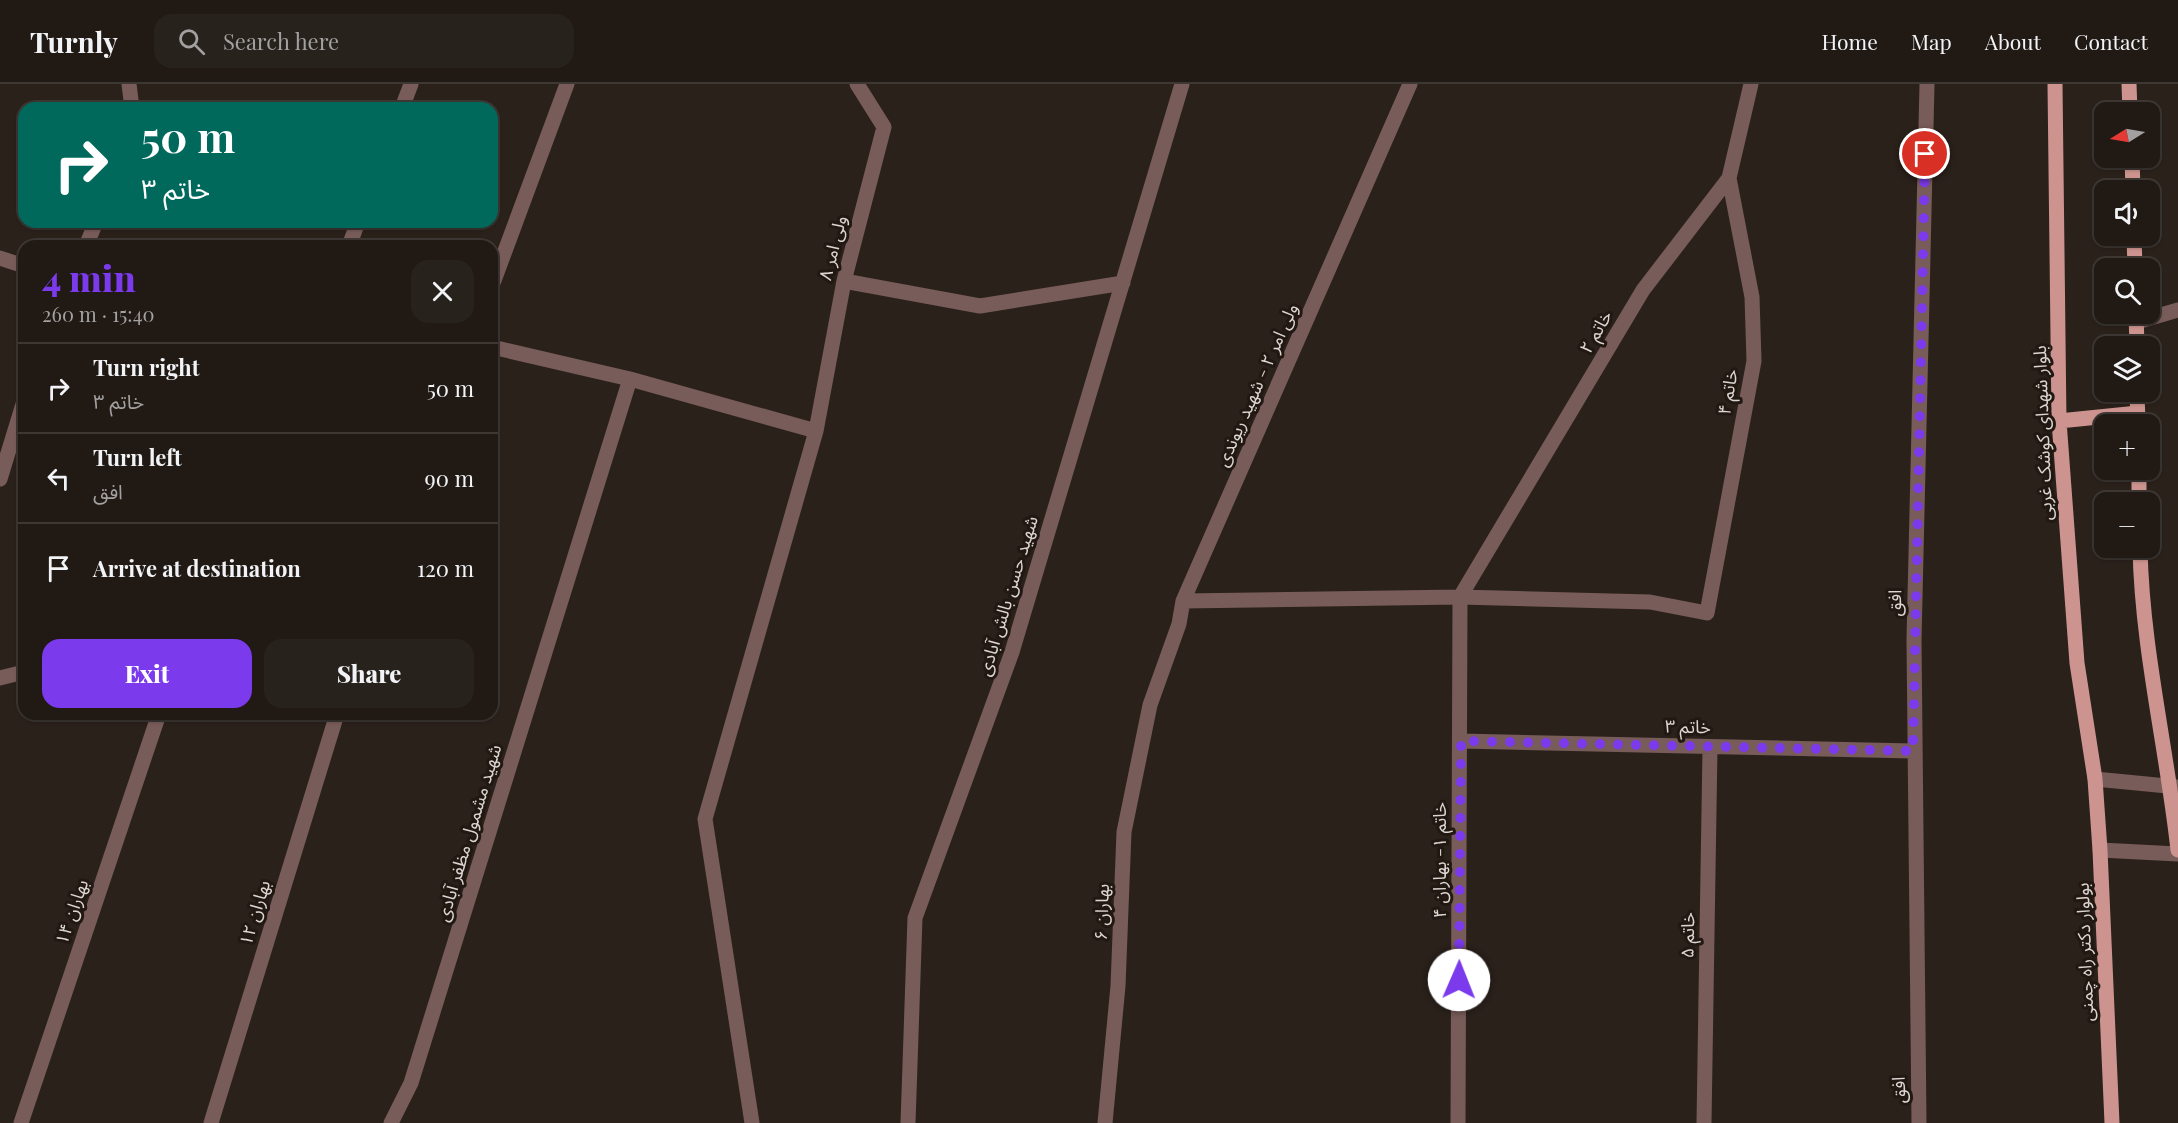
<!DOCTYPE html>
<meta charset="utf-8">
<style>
body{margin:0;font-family:"Playfair Display","Noto Sans Arabic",serif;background:#28221d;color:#f1f3f6;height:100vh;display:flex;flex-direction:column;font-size:22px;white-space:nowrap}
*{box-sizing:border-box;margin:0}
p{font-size:20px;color:#a2a0a0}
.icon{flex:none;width:33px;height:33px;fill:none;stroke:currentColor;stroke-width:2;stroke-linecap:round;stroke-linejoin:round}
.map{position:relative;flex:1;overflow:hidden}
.panel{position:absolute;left:18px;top:156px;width:480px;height:480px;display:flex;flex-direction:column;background:#201914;border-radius:18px;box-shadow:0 2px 4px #0004,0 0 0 2px #3d3834}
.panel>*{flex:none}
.hud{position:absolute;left:18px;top:18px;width:480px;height:126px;border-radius:18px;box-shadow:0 2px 4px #0004,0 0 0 2px #3d3834;background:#00695c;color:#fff;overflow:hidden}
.needle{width:39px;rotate:259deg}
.buttons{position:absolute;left:2094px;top:18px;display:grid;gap:12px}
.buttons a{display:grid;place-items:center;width:66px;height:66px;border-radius:12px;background:#201914;box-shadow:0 2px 4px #0004,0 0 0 2px #3d3834;font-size:30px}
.pin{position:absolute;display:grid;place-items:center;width:51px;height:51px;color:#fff;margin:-26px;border:3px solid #fff;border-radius:50%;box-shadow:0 2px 6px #0007}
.me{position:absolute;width:66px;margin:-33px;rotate:1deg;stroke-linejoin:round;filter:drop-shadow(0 0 4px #0008)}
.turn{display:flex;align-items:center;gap:21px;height:126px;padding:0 24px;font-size:27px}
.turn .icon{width:78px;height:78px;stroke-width:2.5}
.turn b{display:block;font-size:42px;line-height:51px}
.round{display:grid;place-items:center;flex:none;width:63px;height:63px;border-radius:18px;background:#28221d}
.summary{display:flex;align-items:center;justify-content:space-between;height:102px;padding:0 24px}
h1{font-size:36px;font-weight:800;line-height:45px;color:#7c3aed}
.action{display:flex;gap:12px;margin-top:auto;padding:12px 24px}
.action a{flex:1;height:69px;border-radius:18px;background:#7c3aed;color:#fff;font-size:24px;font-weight:800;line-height:69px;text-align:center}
.action a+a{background:#28221d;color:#f1f3f6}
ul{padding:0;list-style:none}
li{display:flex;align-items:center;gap:18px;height:90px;padding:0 24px;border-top:2px solid #3d3834}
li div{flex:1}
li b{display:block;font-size:22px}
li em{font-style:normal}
header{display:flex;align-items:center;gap:36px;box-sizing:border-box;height:84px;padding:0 30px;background:#201914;border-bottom:2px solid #3d3834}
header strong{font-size:28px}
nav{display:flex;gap:33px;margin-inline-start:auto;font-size:21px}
.search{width:420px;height:54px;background:#28221d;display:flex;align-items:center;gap:15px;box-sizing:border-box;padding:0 21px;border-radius:18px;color:#a2a0a0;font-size:22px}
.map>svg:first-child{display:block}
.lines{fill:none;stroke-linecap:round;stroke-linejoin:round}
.minor{stroke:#785c59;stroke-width:15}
.major{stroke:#cd948f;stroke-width:15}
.route{stroke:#7c3aed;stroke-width:10;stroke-dasharray:0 18}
.labels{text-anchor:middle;stroke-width:6;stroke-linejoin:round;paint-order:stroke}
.street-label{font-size:18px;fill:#dcd5d1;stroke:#211812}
</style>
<header>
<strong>Turnly</strong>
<div class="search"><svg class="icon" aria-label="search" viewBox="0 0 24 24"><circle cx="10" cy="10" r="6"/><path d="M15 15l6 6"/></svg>Search here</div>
<nav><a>Home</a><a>Map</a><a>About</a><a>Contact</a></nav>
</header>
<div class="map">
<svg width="2178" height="1039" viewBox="0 0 2178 1039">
<rect width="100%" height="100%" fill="#2b211b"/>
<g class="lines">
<path class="minor" d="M129,0L132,24
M402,24L411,0
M86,162L96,138
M349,162L358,138
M0,174L24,182
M844,197L980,222L1123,199
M492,202L567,0
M2137,238L2178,226
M492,263L630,295L816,347L705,735L752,1039
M816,347L844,197L884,43L857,0
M0,395L24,317
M1460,513L1643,206L1729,94L1751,0
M1183,517L1460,513L1650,518L1707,529L1754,277L1752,213L1729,94
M0,594L24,588
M1461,657L1913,667
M2095,695L2178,703
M2100,766L2178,770
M21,1039L159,630
M211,1039L337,630
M391,1039L411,999L630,295
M908,1039L915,834L1012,568L1182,0
M1105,1039L1118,902L1124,748L1150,621L1179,540L1183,517L1410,0
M1458,1039L1460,513
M1704,1039L1710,663
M1919,1039L1914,556L1927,0"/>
<path class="major" d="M2055,0L2059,337L2077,579L2095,695L2100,766L2112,1039
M2129,0L2130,28
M2132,74L2133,106
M2134,152L2135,184
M2136,230L2137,262
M2137,308L2138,340
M2059,337L2138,329
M2139,386V418
M2140,464C2142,565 2167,665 2178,766"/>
</g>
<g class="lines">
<path class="route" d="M1459,896L1461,657L1913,667L1925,70"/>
</g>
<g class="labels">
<g class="street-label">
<text transform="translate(833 164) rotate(-76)" y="6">ولی امر ۸</text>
<text transform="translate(1596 248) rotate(-60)" y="6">خاتم ۲</text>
<text transform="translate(1257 301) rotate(-66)" y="6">ولی امر ۲ - شهید ریوندی</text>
<text transform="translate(1728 308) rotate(-80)" y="6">خاتم ۴</text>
<text transform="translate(2043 349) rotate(-92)" y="6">بلوار شهدای کوشک غربی</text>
<text transform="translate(1008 512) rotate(-73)" y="6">شهید حسن بالش آبادی</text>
<text transform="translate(1895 519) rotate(-89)" y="6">افق</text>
<text transform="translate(1688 643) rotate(1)" y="6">خاتم ۳</text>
<text transform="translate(469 749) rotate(-73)" y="6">شهید مشمول مظفر آبادی</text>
<text transform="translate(1440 776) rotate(-90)" y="6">خاتم ۱- بهاران ۴</text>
<text transform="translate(72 828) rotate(-71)" y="6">بهاران ۱۴</text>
<text transform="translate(1102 828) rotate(-88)" y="6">بهاران ۶</text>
<text transform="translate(255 829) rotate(-73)" y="6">بهاران ۱۲</text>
<text transform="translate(1688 851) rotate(-89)" y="6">خاتم ۵</text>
<text transform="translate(2085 868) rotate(-92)" y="6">بولوار دکتر راه چمنی</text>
<text transform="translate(1899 1006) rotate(-91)" y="6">افق</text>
</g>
</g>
</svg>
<div class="buttons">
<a><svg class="needle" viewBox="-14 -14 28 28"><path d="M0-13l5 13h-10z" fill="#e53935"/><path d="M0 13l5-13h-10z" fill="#a2a0a0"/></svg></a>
<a><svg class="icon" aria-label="sound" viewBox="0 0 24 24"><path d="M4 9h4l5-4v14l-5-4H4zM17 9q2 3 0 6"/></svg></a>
<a><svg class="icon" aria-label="search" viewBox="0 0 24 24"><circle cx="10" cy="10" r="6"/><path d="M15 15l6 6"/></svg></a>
<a><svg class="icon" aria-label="layers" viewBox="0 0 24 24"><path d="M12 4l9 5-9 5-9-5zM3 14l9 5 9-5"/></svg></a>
<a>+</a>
<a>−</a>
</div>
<div class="pin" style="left:1925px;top:70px;background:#d93025"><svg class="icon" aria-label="arrive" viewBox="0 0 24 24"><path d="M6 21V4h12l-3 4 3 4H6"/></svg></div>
<svg class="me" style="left:1459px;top:896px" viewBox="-20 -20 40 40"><circle r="19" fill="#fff"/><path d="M0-13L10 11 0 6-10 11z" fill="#7c3aed"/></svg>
<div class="hud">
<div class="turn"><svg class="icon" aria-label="right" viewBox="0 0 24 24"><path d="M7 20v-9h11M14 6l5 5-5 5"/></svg><div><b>50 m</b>خاتم ۳</div></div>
</div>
<section class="panel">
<div class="summary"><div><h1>4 min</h1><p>260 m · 15:40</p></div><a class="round"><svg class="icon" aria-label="close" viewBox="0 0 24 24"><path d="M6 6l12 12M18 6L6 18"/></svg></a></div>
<ul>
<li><svg class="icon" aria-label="right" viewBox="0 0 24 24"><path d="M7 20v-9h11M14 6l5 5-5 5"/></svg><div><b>Turn right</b><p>خاتم ۳</p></div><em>50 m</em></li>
<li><svg class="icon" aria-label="left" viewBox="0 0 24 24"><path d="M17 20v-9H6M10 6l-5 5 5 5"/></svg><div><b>Turn left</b><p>افق</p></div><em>90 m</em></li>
<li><svg class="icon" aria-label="arrive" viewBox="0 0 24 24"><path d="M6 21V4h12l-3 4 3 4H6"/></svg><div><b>Arrive at destination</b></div><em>120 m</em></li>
</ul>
<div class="action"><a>Exit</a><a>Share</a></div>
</section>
</div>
